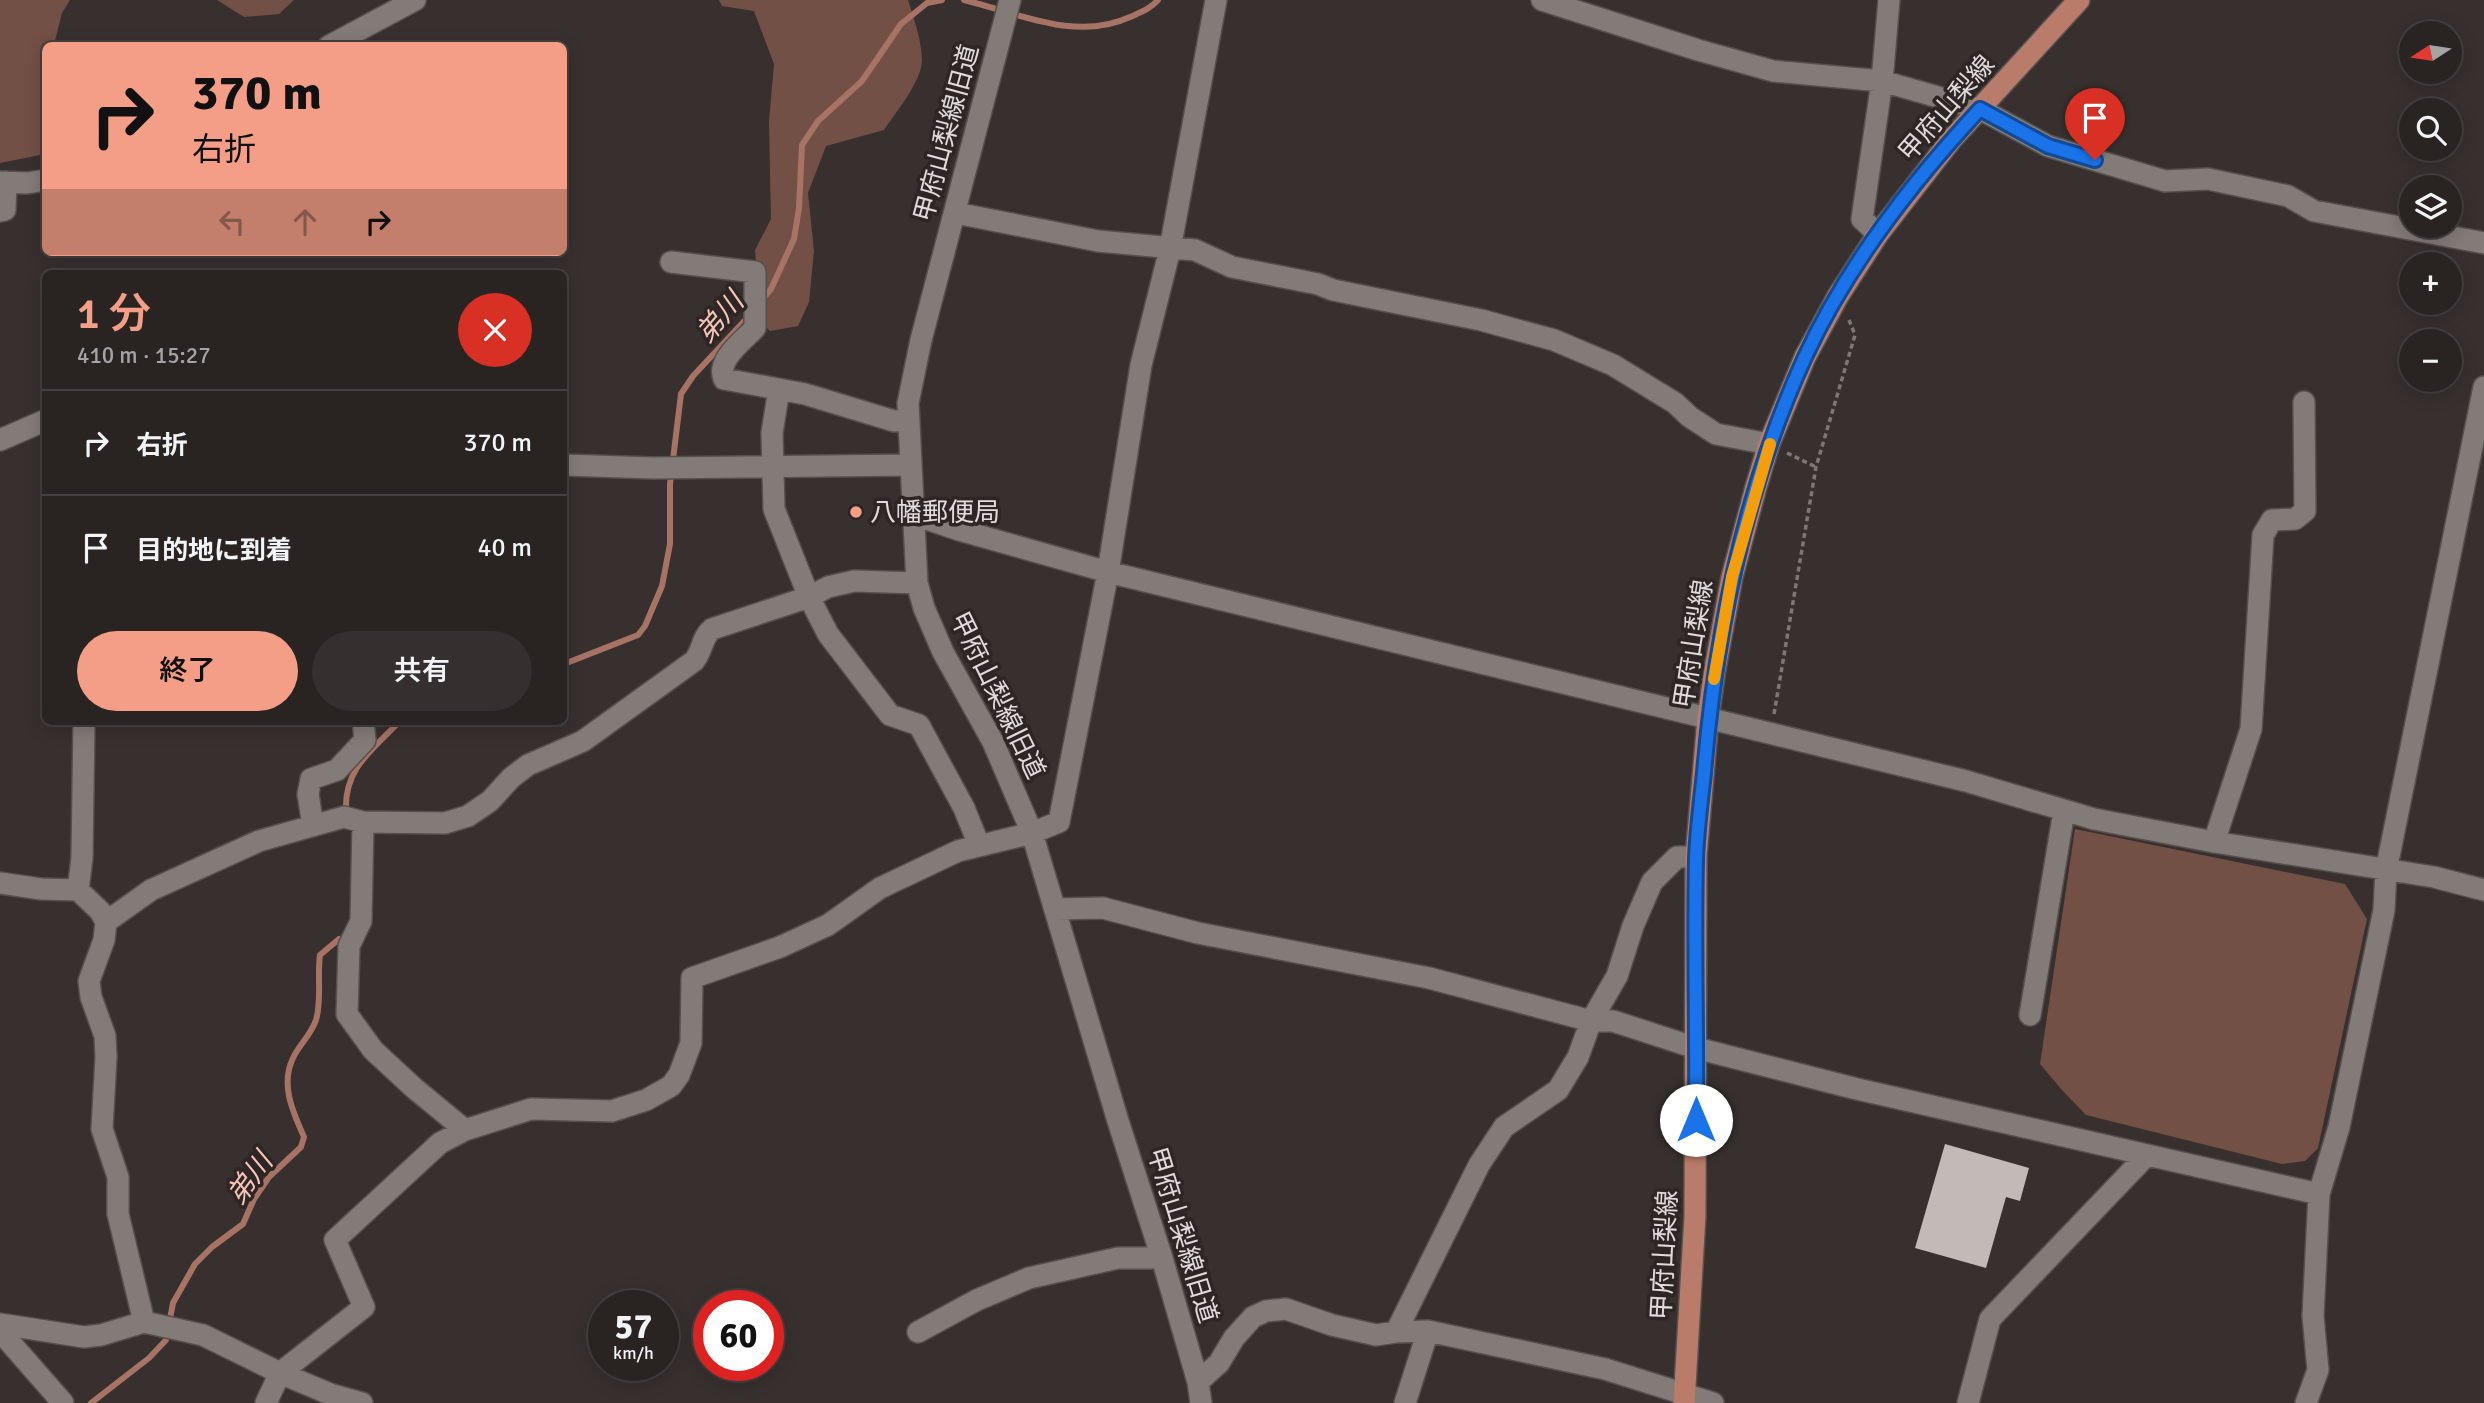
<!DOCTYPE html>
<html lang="ja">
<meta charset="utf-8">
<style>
body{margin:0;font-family:Signika,"Noto Sans JP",sans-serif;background:#35302f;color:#f1f3f6;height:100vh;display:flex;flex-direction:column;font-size:26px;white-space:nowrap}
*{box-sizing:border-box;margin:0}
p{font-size:23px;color:#a5a4a5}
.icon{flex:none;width:38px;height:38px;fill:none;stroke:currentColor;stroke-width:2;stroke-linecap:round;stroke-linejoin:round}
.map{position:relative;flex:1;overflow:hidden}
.panel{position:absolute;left:42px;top:270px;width:525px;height:455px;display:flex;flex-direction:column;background:#292422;border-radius:10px;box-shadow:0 4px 18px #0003,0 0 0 2px #454140}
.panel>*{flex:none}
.top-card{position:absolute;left:42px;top:42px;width:525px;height:214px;border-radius:10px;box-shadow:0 4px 18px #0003,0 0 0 2px #454140;background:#f49e87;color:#111;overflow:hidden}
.needle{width:46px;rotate:258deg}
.fabs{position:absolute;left:2399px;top:21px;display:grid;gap:14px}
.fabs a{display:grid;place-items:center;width:63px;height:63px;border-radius:50%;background:#292422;box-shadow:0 4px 18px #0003,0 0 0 2px #454140;font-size:35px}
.speed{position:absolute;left:588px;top:1290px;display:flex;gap:14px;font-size:35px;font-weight:700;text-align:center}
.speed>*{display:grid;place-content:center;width:91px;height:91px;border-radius:50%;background:#292422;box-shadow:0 4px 18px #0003,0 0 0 2px #454140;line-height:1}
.speed small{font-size:18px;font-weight:400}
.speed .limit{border:10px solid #d22;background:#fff;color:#111}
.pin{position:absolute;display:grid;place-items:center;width:60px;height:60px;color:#fff;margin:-72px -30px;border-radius:50% 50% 50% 0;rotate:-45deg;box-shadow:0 0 7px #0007}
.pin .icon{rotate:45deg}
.me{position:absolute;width:77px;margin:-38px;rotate:0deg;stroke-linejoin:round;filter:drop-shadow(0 0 5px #0008)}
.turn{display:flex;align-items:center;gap:24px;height:147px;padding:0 35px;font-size:32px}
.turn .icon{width:91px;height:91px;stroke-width:2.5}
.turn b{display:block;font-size:49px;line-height:60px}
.lanes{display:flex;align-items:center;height:66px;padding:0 35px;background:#0003;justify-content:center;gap:35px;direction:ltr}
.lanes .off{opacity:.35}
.round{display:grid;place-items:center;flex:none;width:74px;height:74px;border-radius:37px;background:#35302f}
.summary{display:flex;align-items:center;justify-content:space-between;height:119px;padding:0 35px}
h1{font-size:42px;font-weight:600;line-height:52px;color:#f49e87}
.button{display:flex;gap:14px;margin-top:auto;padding:14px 35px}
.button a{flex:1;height:80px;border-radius:42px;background:#f49e87;color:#111;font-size:28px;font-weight:600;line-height:80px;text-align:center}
.button a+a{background:#35302f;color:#f1f3f6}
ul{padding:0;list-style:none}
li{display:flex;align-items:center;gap:21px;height:105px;padding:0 35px;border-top:2px solid #454140}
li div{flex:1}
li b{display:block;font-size:26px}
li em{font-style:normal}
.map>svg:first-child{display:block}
.green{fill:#735046}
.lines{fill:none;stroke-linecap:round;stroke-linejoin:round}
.stream{stroke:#a77364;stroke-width:6}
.building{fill:#c2bab7}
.minor-casing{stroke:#554f4d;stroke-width:24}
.major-casing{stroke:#554f4d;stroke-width:24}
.path{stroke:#7d7776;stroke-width:3.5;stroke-dasharray:5 3.5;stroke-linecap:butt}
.minor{stroke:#837b78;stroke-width:21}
.major{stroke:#ba7c6a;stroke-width:21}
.route-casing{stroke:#114b97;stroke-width:18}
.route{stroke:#1a73e8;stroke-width:12}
.slow{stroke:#f59e0b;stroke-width:12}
.poi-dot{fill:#f49e87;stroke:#2d2624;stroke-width:2.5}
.labels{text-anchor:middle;stroke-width:7;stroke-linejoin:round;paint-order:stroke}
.street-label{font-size:26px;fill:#e1dcdb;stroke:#2d2624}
.poi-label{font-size:26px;fill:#e1dcdb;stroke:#2d2624;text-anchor:start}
.water-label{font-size:28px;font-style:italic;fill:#f7c5b7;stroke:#2d2624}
</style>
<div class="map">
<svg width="2484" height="1403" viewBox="0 0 2484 1403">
<rect width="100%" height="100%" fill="#37302e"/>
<path class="green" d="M0,0H70L62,13L54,45L46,46L45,154L0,163Z
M217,0H294L279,14L244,17Z
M719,0H908C914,19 922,41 922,61C921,82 896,112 884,130L826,146L808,193L814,251L809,302L798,326L770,331L761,322L755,250L771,219L769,121L774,64L754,11L722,6Z
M2075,829L2345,884L2367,919L2318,1148L2305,1161L2282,1164L2086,1115L2062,1090L2040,1064Z"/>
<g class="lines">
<path class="stream" d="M964,0C1018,13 1076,42 1130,17C1141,12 1150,9 1158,0
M760,302L771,289L794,239L799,208L802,145L818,121L862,81L901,24L927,3L942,0
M564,664L638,635L645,626L662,586L670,544V484L681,394L693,376L749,316
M346,811C344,769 371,751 398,723L404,721
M91,1403L149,1358L166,1340L173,1303L195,1264L212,1247L243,1224L254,1199L269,1177L301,1147L304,1137C293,1112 280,1085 293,1058C299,1045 311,1035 316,1020C322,1001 317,976 320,955L339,939"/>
</g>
<path class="building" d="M1945,1144L2029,1168L2020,1201L2006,1197L1986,1268L1915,1248Z"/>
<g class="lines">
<defs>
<path id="minor" d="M1010,0L921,340L908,403L917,583L924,608L943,652L993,742L1032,833L1118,1121L1162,1258L1198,1382L1201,1403
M1542,0L1698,50L1773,71L1882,81L1980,109L2048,146L2165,181L2208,179L2288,196L2314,211L2484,243
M329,46L415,0
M0,182L27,183L46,180
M0,211L5,210L6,182
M956,213L1098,241L1195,250L1232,267L1318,284L1333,290L1481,320L1554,340L1613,365L1675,403L1690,417L1716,434L1769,444
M1878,234L1862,219L1882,81L1889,0
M671,262L755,272V328C743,341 716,360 724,379L805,394L894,421L909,420
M779,389L772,433L774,509L809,597L828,634L890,715L919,725L964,808L979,845
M0,440L46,420
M564,465L653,468L910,465
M915,515L959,530L1108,572L1966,781L2094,819L2214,842L2434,877L2484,890
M363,822L361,921L349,946L347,1014L373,1050L414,1088L465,1130
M313,826L308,794L311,779L337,770L365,740L363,721
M2214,842L2251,729L2263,535L2272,520L2295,519L2305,511L2304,402
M0,883L41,889L78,890L100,911L106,922L104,940L89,981L91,997L105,1036L106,1057L102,1129L118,1177V1214L144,1322
M78,890L82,858L84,721
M1056,909L1103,908L1198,933L1429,978L1591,1021H1613L1696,1048L1857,1089L2319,1194L2339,1127L2384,910L2386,871L2484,387
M106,922L151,890L259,841L344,817L363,822L445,823L468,816L490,801L511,778L528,765L583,741L694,661C703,651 701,638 712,629L809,597L828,587L854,581L917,583
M2030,1015L2064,811
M0,1324L84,1337L101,1335L144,1322L203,1335L280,1373L330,1394L362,1403
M0,1331L63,1403
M918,1332L977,1300L1029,1278L1118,1258H1162
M1396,1332L1479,1165L1504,1127L1558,1090L1578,1057L1591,1021L1617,976L1633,926L1652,882L1677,857H1696
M1198,1382L1219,1363L1234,1338L1253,1317L1266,1311L1286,1309L1332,1325L1376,1335L1396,1332L1428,1331L1605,1369L1713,1403
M266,1403L280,1373L364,1307L335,1240L440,1143L465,1130L531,1109L612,1111L646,1100L671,1086L679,1075L691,1043L692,978L780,947L828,925L880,888L958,851L1032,833L1059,822L1108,572L1141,365L1170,249L1216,0
M1405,1403L1428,1331
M1968,1403L1990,1319L2146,1156
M2306,1403L2318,1370L2313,1316L2319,1194"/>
<path id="major" d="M1684,1403L1695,1216L1696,857L1708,718L1715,669L1732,577L1756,487L1769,444L1805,357L1838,296L1878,234L1951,140L2079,0"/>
</defs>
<use href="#minor" class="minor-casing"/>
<use href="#major" class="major-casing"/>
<path class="path" d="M1787,453L1816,467
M1774,714L1816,467L1855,335L1849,320"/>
<use href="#minor" class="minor"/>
<use href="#major" class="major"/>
</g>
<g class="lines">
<defs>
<path id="route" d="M1696,1120C1697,1033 1694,946 1696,859C1697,830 1701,801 1704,773C1716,630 1745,488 1805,357C1846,268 1913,181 1980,109L2048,146L2095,160"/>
</defs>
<use href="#route" class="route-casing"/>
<use href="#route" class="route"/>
<path class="slow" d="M1714,679L1732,577L1770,444"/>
</g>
<circle class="poi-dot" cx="856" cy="512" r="7"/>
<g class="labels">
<g class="street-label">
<text transform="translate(1946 108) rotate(-49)" y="9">甲府山梨線</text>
<text transform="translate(946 133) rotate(-75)" y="9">甲府山梨線旧道</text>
<text transform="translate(1693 644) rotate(-81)" y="9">甲府山梨線</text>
<text transform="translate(998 695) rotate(64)" y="9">甲府山梨線旧道</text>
<text transform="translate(1183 1235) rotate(73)" y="9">甲府山梨線旧道</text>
<text transform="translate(1664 1255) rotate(-87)" y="9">甲府山梨線</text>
</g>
<g class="poi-label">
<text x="870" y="521">八幡郵便局</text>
</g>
<g class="water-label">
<text transform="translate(719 317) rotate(-49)" y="10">弟川</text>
<text transform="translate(249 1178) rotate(-54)" y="10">弟川</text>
</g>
</g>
</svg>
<div class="fabs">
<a><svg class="needle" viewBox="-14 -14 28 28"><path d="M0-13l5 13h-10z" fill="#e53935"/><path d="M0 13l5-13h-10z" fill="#a5a4a5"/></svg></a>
<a><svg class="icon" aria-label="search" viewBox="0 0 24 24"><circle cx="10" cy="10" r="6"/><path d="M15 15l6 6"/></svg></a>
<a><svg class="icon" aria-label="layers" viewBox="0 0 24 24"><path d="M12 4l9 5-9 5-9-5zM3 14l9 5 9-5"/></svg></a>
<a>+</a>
<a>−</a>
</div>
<div class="speed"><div>57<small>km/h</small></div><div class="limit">60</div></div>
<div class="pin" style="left:2095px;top:160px;background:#d93025"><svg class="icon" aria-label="arrive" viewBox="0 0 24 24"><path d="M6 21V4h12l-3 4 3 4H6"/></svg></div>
<svg class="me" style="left:1696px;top:1120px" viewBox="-20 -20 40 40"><circle r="19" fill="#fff"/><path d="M0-13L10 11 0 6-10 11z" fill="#1a73e8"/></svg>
<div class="top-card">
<div class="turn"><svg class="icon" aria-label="right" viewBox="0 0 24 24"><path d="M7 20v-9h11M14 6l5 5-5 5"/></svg><div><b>370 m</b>右折</div></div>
<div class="lanes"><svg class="icon off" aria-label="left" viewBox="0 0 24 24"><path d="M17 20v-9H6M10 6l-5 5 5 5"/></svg><svg class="icon off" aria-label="ahead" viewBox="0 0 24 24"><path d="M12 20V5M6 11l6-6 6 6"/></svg><svg class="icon" aria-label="right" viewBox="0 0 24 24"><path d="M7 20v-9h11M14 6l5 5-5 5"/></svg></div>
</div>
<section class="panel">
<div class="summary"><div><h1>1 分</h1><p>410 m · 15:27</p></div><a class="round" style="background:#d93025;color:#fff"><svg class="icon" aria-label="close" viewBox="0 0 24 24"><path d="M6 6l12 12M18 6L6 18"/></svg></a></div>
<ul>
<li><svg class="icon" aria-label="right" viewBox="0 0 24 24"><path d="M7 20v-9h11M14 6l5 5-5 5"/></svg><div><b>右折</b></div><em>370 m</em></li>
<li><svg class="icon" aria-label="arrive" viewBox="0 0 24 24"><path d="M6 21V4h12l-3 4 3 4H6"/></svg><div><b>目的地に到着</b></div><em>40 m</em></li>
</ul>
<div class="button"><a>終了</a><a>共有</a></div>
</section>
</div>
